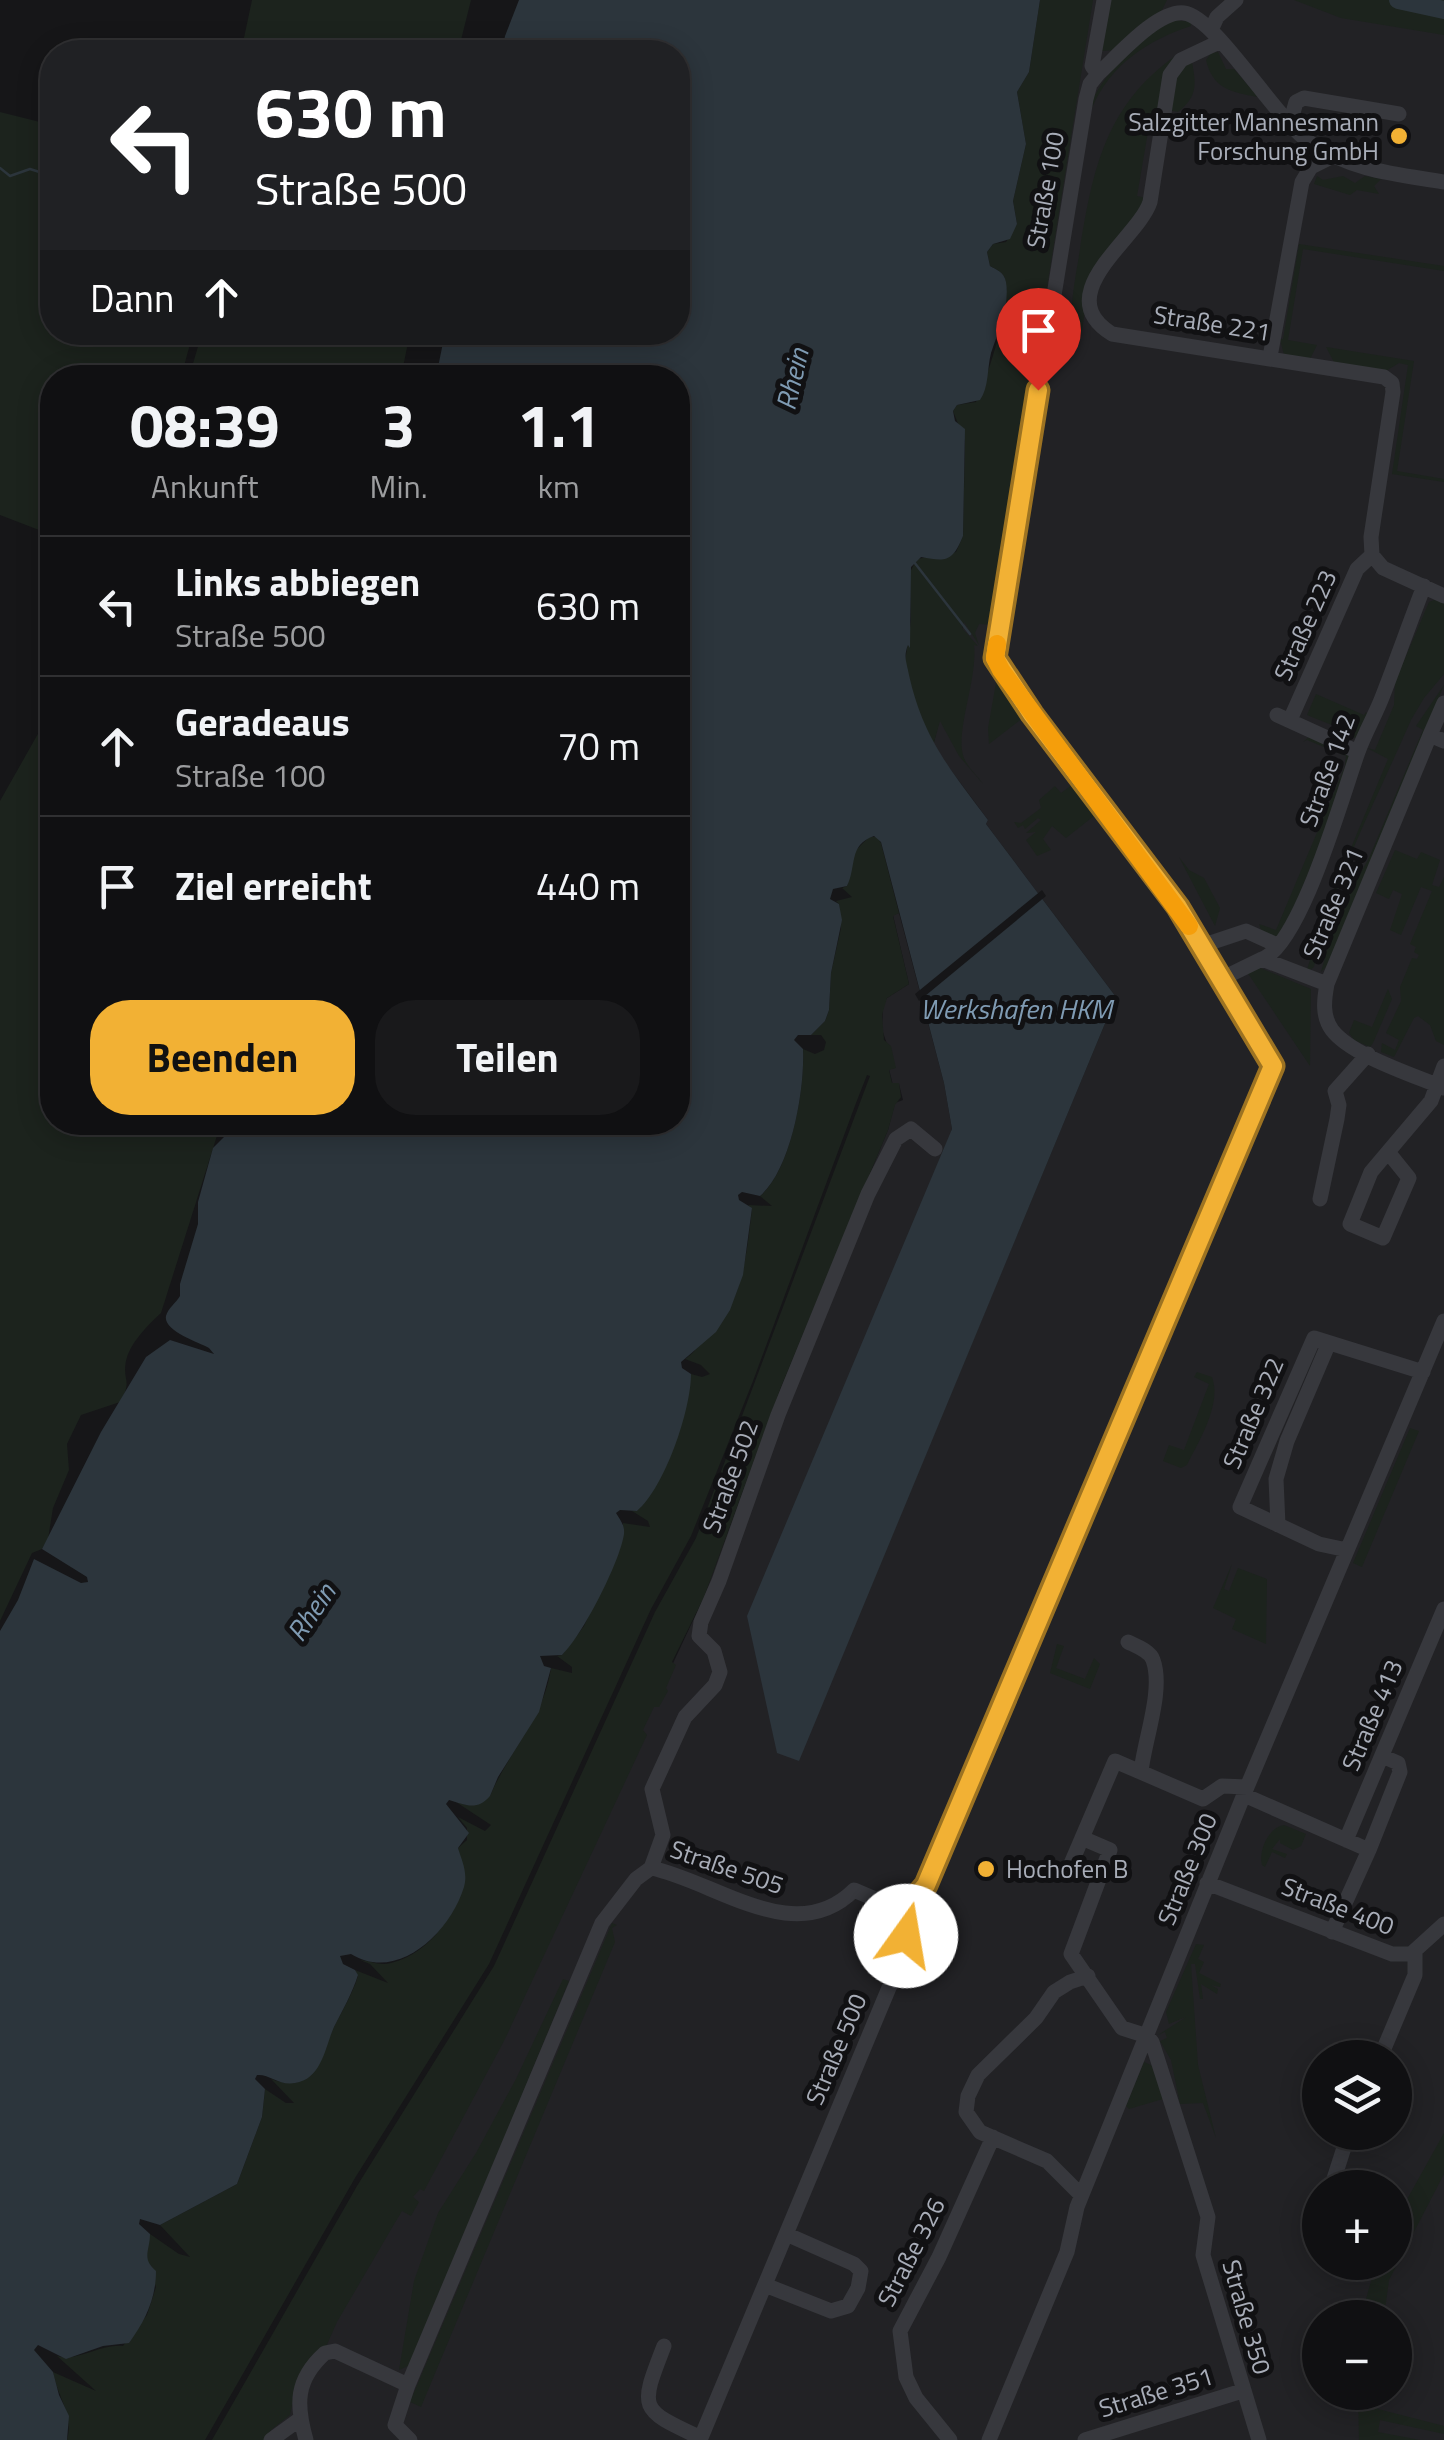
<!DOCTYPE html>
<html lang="de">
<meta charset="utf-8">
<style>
body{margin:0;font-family:"Titillium Web",sans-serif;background:#19191b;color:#f1f3f6;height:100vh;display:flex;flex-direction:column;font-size:38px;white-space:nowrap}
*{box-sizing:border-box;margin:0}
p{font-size:32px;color:#9c9d9f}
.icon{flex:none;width:55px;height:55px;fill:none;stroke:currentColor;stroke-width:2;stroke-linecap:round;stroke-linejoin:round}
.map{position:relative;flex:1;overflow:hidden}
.sheet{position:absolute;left:40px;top:365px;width:650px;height:770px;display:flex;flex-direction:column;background:#101012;border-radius:40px;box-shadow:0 5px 25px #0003,0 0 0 2px #303032}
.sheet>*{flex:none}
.banner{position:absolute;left:40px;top:40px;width:650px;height:305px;border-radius:40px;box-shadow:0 5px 25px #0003,0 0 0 2px #303032;background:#202124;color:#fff;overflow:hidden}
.buttons{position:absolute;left:1302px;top:2040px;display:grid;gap:20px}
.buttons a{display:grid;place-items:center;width:110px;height:110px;border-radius:50%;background:#101012;box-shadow:0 5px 25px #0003,0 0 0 2px #303032;font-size:50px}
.pin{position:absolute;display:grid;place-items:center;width:85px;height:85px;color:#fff;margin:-102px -42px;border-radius:50% 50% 50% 0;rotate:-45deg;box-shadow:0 0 10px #0007}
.pin .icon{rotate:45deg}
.me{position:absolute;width:110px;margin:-55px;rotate:13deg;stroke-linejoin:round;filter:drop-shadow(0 0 8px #0008)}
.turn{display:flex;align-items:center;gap:35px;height:210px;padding:0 50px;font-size:45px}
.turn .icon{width:130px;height:130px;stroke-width:2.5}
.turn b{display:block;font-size:70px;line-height:85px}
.then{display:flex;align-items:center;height:95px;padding:0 50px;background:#0003;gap:20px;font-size:38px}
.eta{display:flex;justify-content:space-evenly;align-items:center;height:170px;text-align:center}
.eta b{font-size:60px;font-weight:700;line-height:70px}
.action{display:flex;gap:20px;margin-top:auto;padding:20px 50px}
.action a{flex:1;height:115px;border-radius:40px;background:#f2b134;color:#111;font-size:40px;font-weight:700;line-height:115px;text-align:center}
.action a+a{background:#19191b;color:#f1f3f6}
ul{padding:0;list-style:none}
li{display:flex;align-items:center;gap:30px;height:140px;padding:0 50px;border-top:2px solid #303032}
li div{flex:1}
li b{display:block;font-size:38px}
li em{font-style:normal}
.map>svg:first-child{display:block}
.built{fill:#222225;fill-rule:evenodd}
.green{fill:#1c231d}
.water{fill:#2c353c}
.pier{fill:#161618}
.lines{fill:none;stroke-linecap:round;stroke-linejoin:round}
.stream{stroke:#2c353c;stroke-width:2.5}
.river{stroke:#2c353c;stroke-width:18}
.minor{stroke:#37383d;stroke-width:15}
.route-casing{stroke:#9d7322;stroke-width:25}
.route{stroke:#f2b134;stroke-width:18}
.slow{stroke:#f59e0b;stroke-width:18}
.poi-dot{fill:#f2b134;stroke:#111113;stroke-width:4}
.labels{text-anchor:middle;stroke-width:10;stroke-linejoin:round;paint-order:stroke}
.poi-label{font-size:25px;fill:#a8adb8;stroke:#111113;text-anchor:end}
.street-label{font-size:25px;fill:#a8adb8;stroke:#111113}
.water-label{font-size:28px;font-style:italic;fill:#7f9bb3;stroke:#111113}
</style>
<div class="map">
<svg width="1444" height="2440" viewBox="0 0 1444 2440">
<rect width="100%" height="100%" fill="#161618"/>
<path class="built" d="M1068,0H1355L1444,18V2440H263L639,1736L704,1597L781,1387L888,1130L895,1103L903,1100L899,1084L893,1085L889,1069L895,1068L882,1029L883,1005L887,998L909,984L893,915L899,913L944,1083L952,1129L798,1761L1116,997L986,824L988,820L933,746L970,597ZM1320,2058H1395V2132H1320ZM1320,2188H1395V2262H1320ZM1320,2318H1395V2392H1320Z"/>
<path class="green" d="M252,0H471L458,52H241Z
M1040,0H1093L993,625L979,624L975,633L979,645L964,622L962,628L978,646L974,645C978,679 954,734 964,758C968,768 978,776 983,784L959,756L940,721L933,746L916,706L905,662L911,621L910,572L917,559L956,552L963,536L965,441L953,411L957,405L976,402C986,383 1016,292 1003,275C1000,271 994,268 990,266L987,252L993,244L1006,242L1017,224L1013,201L1026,144L1017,92L1029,72Z
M1111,0H1167L1162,10L1117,50L1102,51Z
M1294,0H1444V35L1341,18Z
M1175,20L1191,22V26C1148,40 1110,65 1092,108H1089C1100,77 1144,30 1175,20Z
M1218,52L1226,69H1234L1258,97C1231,92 1213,89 1206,60L1211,53Z
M1178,54L1158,121L1150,120L1137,196L1146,198L1145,207L1091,274L1081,336L1074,335C1068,307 1076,277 1080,249C1093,168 1106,104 1178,54Z
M1192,62C1196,84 1198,96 1178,112L1169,110L1174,77L1181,65Z
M0,112L52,125V332L193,333L181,377L52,378V535L0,515Z
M1317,176L1323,180L1343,176L1355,183L1365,176L1381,179L1374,186L1379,194L1357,190L1350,195L1314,184Z
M1299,244L1444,266V271L1303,249L1288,340L1317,345L1310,359L1284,355L1280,339H1283Z
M202,333V332L410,333L401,377H189Z
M1326,347L1414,361L1397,471L1444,479V482L1392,474L1408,365L1399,363L1386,371L1334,362Z
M1434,600L1444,602V674L1424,698L1411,720C1377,799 1331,884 1314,967L1306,973L1326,908L1388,759L1367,748L1375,750L1394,705L1395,682L1429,602Z
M997,677L1032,722L1029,725L1023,718L989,744L988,728Z
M1444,685L1329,964L1321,972L1336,917L1369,858L1423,730L1416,726Z
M1316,694L1364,715L1366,712L1368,716L1359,737L1346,739L1349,732L1307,715Z
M52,709V1122L221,1123L161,1313C148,1325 130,1343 126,1361C122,1381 133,1380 120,1402L81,1415L67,1444L69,1470L53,1508L48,1539L42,1549L32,1553L0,1621V801Z
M1309,737L1349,756L1343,787L1286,928L1278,938L1262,933L1259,924L1276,930L1345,766L1346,756L1307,740L1303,742Z
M1076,782L1099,812L1066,838L1052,826L1043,839L1051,850L1037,856L1026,840L1036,832L1026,833L1041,820L1038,818L1025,829L1023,825L1018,828L1014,822L1021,823L1041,808L1039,800L1055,786L1061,793Z
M869,837H877L881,843L899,913L893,916L909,984L887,998L882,1015L884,1040L891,1046L896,1068L889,1070L892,1083H899L901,1097L895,1105L888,1130L781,1387L704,1597L672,1662L676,1665L666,1688L668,1691L659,1707H654L643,1730L647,1735L505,2039L424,2191L420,2189L413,2197L419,2202L411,2216L402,2211L393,2226L337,2322L325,2349L294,2396L290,2415L271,2430L264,2440H212L357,2186L494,1966L655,1612L696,1538L870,1076L867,1075L856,1103L753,1381L691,1536L651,1609L489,1964L355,2178L205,2440H67C74,2415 57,2396 53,2372L96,2391L57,2356C79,2362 99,2344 123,2346L147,2315L156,2287L145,2256L150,2234L179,2254L190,2257L160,2225L237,2184L262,2117L265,2089L286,2103H294L271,2079C315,2096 320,2056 334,2027C343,2009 352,1995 358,1976L355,1970L388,1983L370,1964L360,1960C371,1961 380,1966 391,1963C439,1951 470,1895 458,1848L467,1840V1828L458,1817L485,1831L491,1825L456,1802L466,1805L490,1796C509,1751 544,1718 551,1668L572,1673V1667L557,1656L562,1655L584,1626L623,1538V1523L650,1527L648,1521L632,1511H637L676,1442L691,1374L702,1377L710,1374L701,1365L685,1359C693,1354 696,1348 702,1342C743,1308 746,1258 752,1209L748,1205L772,1206L760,1196C791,1170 805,1089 803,1049L815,1054L824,1050L826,1042L821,1035H811L825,1021L829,1010L831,973L841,928L839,904L836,901L852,897L842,888L847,886L855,851Z
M1395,850L1417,859L1421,852L1440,860L1432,885L1439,887L1444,877V1045L1436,1041L1430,1025L1418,1016L1414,1018L1394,1057L1381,1052L1382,1043L1395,1050L1399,1040L1386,1033L1401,1001L1400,987L1412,958L1417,959L1419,955L1414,952L1416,947L1410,944L1432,891L1421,887L1401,935L1390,930L1402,894L1393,890L1389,899L1376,893Z
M1179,857L1189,870L1204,878L1220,908L1215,926Z
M1258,967L1311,989L1310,1066L1247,972Z
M1388,989L1392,999L1373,1043L1370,1047L1354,1040L1349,1033L1354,1020L1372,1027Z
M1197,1372L1212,1377C1222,1404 1199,1441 1187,1465L1181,1468L1163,1461L1169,1445L1184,1450L1209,1384L1194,1377Z
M1410,1428L1419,1431L1362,1567L1353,1563Z
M1232,1564L1224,1589L1229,1591L1238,1568L1267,1579L1266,1644L1232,1629L1236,1619L1213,1608Z
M1057,1644L1064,1646L1056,1668L1085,1679L1094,1658L1100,1664L1090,1689L1050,1673Z
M1284,1825L1306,1834L1301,1846L1293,1850L1280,1843V1839L1272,1849L1287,1854L1285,1858L1272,1852L1265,1867L1262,1865C1258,1851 1269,1827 1284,1825Z
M612,1923L617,1925L612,1928L615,1942L421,2407L410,2402Z
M1196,1944L1204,1945L1198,1959L1204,1962L1199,1973L1221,1984L1220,1987L1211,1985L1218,1989L1217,1994L1201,1984L1203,1999H1200L1195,1964H1191L1198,2065L1216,2138L1203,2103L1180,2104L1171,2060L1160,2041L1167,2038L1165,2032L1158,2035L1186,2017L1169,2024L1166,2012Z
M563,1979L569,1981L413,2358L408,2366L399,2370L414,2281L438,2213L476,2153L516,2079Z
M1144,2062L1153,2066L1163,2099L1129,2109L1126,2106Z
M1444,2133V2174L1389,2280L1384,2317H1361L1376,2263L1395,2262V2221Z
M1358,2393H1379L1378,2409L1444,2426V2434L1380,2420L1378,2432L1420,2440H1359Z"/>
<path class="water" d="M519,0H1040L1029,72L1017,92L1026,144L1013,201L1017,224L1010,239L993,244L987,252L990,266C997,270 1004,272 1006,282C1010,306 998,332 991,353C987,369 989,387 980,400L957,405L953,411L955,421L965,429L963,536C952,564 944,561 921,557L911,567L910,648L908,645C903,657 907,663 909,675C923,738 950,769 988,820L986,824L1116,997L799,1761L777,1753L747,1616L952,1129L944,1083L881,842L874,836C848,845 857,866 847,886L833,889L830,899L839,904L842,920L831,973L829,1010L825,1021L811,1035H798L794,1040L803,1049C805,1090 791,1170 760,1196L742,1192L738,1195L739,1200L752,1208L743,1275L730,1310L716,1332L681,1362L682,1368L691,1374C691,1410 665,1487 637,1511L620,1510L616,1513C620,1520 625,1525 624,1534C620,1562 582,1636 562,1655L540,1656L544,1666L551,1668L539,1712L498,1777L490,1796C477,1811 466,1805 449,1800L446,1804L469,1833L458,1848C462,1861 468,1873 464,1887C450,1933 397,1983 351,1954L340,1956L343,1964L355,1970L358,1975C352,1994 343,2009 334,2027C325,2047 322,2079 295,2083C279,2086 270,2074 257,2075L255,2079L265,2089L262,2117L237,2184L160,2225L140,2219L139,2224L150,2234C150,2251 141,2258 156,2271C156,2299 145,2321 129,2343L103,2346L66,2359L38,2345L34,2350L53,2372L59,2395L69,2416L67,2440H0V1631L18,1600L34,1559L81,1583L88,1582L87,1577L42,1549L101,1432L146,1357L170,1340L214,1354L209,1348C198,1342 163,1331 166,1316C168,1308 176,1303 180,1296V1284L198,1224V1202L213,1148L238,1123H256L293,1136L297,1134L294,1128L282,1123L678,1122V378L436,377L445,333L678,332V52H502L505,36Z"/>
<path class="pier" d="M1042,890L1046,896L919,1001L915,994Z"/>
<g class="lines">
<path class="stream" d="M0,168L10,176L30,169L52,176
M914,562L970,634"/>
<path class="river" d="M1398,0L1444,10"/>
<path class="minor" d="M1211,30L1217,17L1236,0
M1219,42L1181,60L1170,75L1150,202C1138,239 1048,294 1112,334L1384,377L1392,383L1393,392L1371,537L1372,555L1383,568L1444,596
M1098,74L1092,66L1104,0
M1290,124L1296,102L1304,98L1399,114
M1270,357L1302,182L1311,167L1333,156
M1444,703L1430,735L1444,741
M1277,715L1358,752
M1290,720L1357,569L1372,555
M1430,735L1327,984C1324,1000 1322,1016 1332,1030C1352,1056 1414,1075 1444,1088
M1201,946L1246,931L1277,945
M1262,959C1301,945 1343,793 1358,752C1365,732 1376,714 1383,695C1397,659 1410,622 1424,586
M1327,984L1262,959L1221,979L1178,907L1032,714L995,657L1086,99L1090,84L1098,74C1117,57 1157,10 1184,13C1216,17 1277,122 1312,144C1354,171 1396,174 1444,182
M1388,1152L1409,1178L1383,1238L1350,1224L1371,1172L1431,1101L1444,1066
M1320,1199L1337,1119L1339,1105L1335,1091L1368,1054
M1278,1525L1276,1479L1287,1441L1328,1345
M1347,1550L1319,1544L1240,1507L1314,1338L1423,1372
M1128,1642C1136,1646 1150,1651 1153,1660C1164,1690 1144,1741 1141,1772
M1244,1795L1369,1850L1332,1932
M1082,1838L1110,1850L1071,1954L1122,2028L1147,2036L1152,2042L1208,2217L1203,2255L1259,2440
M1346,1840L1444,1609
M1369,1850L1400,1772L1398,1763L1382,1756
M651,1868L663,1835L652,1789L685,1717L715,1685L720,1672L714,1651L699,1636L701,1622L719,1581L778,1415L868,1194L896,1139L911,1129L935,1149
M651,1868C715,1881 795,1949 854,1890L896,1908
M1067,1873L1115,1761L1203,1799L1222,1786L1247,1787
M1207,1883L1392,1954H1411L1444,1924
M896,1908L908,1906L926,1885L1273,1066L1221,979
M1380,2058L1415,1975V1951
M1331,2188L1349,2132
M1081,2195L1047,2161L980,2132L966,2112L968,2096L978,2075L1036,2018L1054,1992L1070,1982L1088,1976
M765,2285L831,2311L848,2306L858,2288L861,2271L854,2264L786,2234
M664,2346C639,2410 639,2409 701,2438
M271,2440L300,2419
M306,2440C296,2405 295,2380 325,2353L335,2351L408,2385
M410,2440L395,2425L408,2385L602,1923L636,1879L651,1868
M700,2440L901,1959C905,1939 907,1925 896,1908
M950,2440L916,2398L906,2377L900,2331L939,2257L993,2137
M989,2440L1067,2252L1077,2207L1247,1787L1444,1321
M1085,2440L1242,2391"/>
</g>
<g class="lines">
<defs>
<path id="route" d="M906,1936L903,1918L896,1908L908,1906L926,1885L1273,1066L1178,907L1032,714L995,658L1038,390"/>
</defs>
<use href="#route" class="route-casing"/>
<use href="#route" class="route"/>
<path class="slow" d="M997,644L995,658L1001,670L1189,926"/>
</g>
<g class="poi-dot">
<circle cx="1399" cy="136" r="10"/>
<circle cx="986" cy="1869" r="10"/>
</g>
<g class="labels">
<g class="poi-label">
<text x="1379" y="131">Salzgitter Mannesmann<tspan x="1379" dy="29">Forschung GmbH</tspan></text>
<text x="1006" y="1878" text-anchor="start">Hochofen B</text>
</g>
<g class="street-label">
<text transform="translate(1045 190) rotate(-80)" y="9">Straße 100</text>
<text transform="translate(1212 323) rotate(9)" y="9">Straße 221</text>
<text transform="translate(1305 625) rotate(-66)" y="9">Straße 223</text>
<text transform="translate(1327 770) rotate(-70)" y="9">Straße 142</text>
<text transform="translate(1333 903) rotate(-67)" y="9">Straße 321</text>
<text transform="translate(1253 1413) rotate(-67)" y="9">Straße 322</text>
<text transform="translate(730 1476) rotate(-70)" y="9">Straße 502</text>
<text transform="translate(1372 1715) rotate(-67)" y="9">Straße 413</text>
<text transform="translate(727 1867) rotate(19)" y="9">Straße 505</text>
<text transform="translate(1187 1869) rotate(-68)" y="9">Straße 300</text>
<text transform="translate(1338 1906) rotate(21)" y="9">Straße 400</text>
<text transform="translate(836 2049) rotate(-67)" y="9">Straße 500</text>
<text transform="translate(911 2252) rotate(-63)" y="9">Straße 326</text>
<text transform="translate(1247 2317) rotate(74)" y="9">Straße 350</text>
<text transform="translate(1156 2392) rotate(-17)" y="9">Straße 351</text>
</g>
<g class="water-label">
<text transform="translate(792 379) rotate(-77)" y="10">Rhein</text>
<text x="1016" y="1019">Werkshafen HKM</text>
<text transform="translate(311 1612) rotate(-56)" y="10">Rhein</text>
</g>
</g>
</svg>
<div class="buttons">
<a><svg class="icon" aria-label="layers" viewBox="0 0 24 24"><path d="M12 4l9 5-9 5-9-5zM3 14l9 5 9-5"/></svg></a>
<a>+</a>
<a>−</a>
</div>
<div class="pin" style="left:1038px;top:390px;background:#d93025"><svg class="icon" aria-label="arrive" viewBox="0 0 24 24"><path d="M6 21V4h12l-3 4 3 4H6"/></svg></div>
<svg class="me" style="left:906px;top:1936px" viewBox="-20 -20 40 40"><circle r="19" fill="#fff"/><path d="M0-13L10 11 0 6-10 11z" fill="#f2b134"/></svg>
<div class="banner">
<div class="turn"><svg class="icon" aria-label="left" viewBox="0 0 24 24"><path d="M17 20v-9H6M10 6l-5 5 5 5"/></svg><div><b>630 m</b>Straße 500</div></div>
<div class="then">Dann<svg class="icon" aria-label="ahead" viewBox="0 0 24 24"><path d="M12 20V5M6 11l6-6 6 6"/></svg></div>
</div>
<section class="sheet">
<div class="eta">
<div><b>08:39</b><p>Ankunft</p></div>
<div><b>3</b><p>Min.</p></div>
<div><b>1.1</b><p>km</p></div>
</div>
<ul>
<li><svg class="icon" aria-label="left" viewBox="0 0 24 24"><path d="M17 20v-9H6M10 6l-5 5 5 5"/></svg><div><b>Links abbiegen</b><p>Straße 500</p></div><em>630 m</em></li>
<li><svg class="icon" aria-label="ahead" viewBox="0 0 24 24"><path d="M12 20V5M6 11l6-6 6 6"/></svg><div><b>Geradeaus</b><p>Straße 100</p></div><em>70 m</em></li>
<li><svg class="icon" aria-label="arrive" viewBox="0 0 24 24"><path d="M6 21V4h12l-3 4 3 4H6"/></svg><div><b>Ziel erreicht</b></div><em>440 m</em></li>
</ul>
<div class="action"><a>Beenden</a><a>Teilen</a></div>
</section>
</div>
